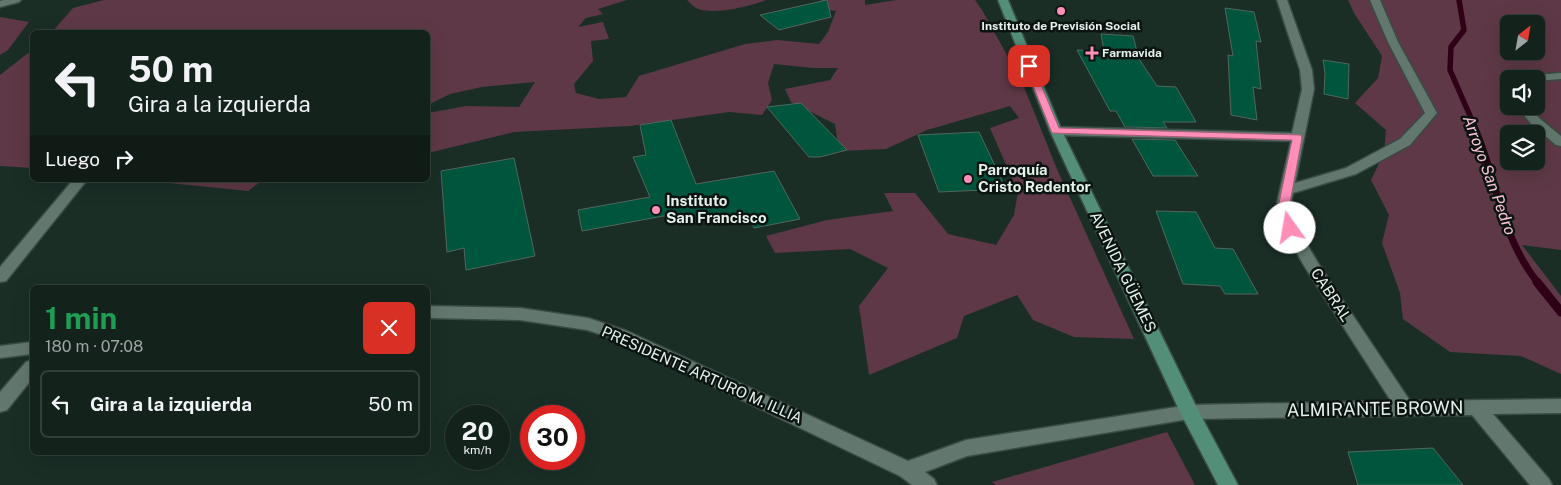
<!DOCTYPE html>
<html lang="es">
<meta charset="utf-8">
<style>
body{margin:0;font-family:"Public Sans",sans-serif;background:#1d2a25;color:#f1f3f6;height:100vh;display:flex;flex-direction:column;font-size:19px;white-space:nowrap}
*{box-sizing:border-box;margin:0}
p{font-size:16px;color:#9da4a3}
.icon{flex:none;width:28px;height:28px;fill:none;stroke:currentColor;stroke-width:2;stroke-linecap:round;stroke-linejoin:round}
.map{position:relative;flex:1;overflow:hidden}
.side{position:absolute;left:30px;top:285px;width:400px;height:170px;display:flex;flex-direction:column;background:#14221c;border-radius:8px;box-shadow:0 5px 20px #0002,0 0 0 1px #333f3b}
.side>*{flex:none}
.hud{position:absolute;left:30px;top:30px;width:400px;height:152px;border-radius:8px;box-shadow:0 5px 20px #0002,0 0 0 1px #333f3b;background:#14221c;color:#f1f3f6;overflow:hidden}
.needle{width:32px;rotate:31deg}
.fabs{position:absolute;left:1500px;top:15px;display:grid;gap:10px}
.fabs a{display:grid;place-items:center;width:45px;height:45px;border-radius:8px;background:#14221c;box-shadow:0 5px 20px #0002,0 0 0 1px #333f3b;font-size:25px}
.speed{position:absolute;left:445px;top:405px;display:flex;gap:10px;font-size:25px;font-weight:700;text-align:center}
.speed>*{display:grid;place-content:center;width:65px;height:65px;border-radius:50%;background:#14221c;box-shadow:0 5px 20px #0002,0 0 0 1px #333f3b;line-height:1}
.speed small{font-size:12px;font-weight:400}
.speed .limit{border:8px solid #d22;background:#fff;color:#111}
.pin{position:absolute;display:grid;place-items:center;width:42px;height:42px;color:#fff;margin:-21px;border-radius:10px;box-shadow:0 2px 8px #0006}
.me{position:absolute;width:55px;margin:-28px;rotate:347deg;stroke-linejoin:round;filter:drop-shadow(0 0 4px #0008)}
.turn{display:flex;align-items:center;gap:18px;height:105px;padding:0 15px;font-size:22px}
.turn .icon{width:65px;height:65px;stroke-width:2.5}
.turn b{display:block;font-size:35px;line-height:42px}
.then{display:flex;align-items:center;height:48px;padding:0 15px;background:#0003;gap:10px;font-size:19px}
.round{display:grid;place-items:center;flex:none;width:52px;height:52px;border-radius:8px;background:#1d2a25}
.overview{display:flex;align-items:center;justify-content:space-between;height:85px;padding:0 15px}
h1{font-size:30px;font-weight:700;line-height:38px;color:#1e9e55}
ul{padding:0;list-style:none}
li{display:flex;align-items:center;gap:15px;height:68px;margin:0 10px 8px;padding:0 5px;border:2px solid #333f3b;border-radius:8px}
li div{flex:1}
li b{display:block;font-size:19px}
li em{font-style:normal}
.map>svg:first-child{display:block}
.green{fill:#5e3846;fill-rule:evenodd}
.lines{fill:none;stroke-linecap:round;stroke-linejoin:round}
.stream-far2{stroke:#300017;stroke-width:5.5}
.stream-far1{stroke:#300017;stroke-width:7}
.stream{stroke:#300017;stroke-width:9}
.building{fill:#00553d;stroke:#51675e}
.street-casing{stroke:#394b44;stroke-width:3}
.secondary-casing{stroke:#394b44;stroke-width:3}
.street{fill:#62786e;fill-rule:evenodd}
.secondary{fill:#538e79;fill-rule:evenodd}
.route{fill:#ff8eb9;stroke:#a65c78}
.poi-dot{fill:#ff8eb9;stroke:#0b1410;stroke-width:2}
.labels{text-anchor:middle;stroke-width:5;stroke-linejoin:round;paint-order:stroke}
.far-poi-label{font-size:12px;font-weight:bold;fill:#e5f1eb;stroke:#0b1410}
.poi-label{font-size:15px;font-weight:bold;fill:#e5f1eb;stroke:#0b1410;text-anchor:start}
.street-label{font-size:15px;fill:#e5f1eb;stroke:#0b1410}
.water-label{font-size:16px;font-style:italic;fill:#f7c0d3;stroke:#0b1410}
.near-street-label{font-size:18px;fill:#e5f1eb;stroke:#0b1410}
</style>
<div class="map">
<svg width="1561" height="485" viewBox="0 0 1561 485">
<rect width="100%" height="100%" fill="#1a2e26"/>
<path class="green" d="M104,0H627L598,9L603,14L586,18L578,27L603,22L609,39L591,41L593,61L574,84L576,93L599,99L626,97L639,76L745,44L777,40L819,44L828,32L836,11L813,8L822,0H865V5L896,0H975L982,10L1022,82L1057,169L1134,339L1074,337L1033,320L1017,295L964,316L957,338L869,375L859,306L888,268L850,249L775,253L766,236L827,220L893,211L884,193H915L948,234L996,245L1014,215L1018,192L990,128L1019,118L1010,106L927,130L886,149L839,151L835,124L791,102L785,89L830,80L838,68H813L774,64L768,83L772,100L762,115L729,112L630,126L514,132L428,153V113L466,106L519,107L535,82L482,87L450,94L428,105V32H52L73,8Z
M687,0H766C751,6 712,16 696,8C693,6 690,3 687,0Z
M1348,0H1561V250L1522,245L1561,296V374L1521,356L1450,352L1403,319L1400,293L1382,243L1389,215L1371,180L1384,153L1386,130L1355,103L1378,78L1382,56L1354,13ZM1509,24H1536V51H1509ZM1509,79H1536V106H1509ZM1509,134H1536V161H1509Z
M0,17L29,22L8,50L0,55Z
M32,50V168L0,166V75Z
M173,180H263L248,191L169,183Z
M1167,432L1195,485H996L992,482Z"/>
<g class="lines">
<path class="stream-far2" d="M1459,0L1464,30L1451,47L1450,70L1474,125"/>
<path class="stream-far1" d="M1473,124C1498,179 1499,234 1538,283"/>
<path class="stream" d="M1537,282L1561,312"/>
</g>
<path class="building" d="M827,0L831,17L779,30L760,15Z
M1225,8L1254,12L1261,42L1256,41L1261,89L1253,87L1257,120L1231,115L1228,55L1233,56Z
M1101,34L1133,36L1139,59L1157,86L1176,87L1196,122H1163L1167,128L1125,127L1116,111H1110L1077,50L1104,51Z
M1323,60L1349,64L1348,99L1324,94L1325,73Z
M801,103L847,150L820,157H809L767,107Z
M671,120L696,184L774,171L800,219L754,228L748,216L724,220L722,216L683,224L680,213L582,231L578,210L650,197L633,157L646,155L640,125Z
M979,132L1006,189L939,192L918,135Z
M1132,139L1175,140L1198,176H1153Z
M514,158L535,256L466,270L464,248L447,252L441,171Z
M1156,211L1196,212L1215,248L1233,249L1258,294H1225L1220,286L1183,284Z
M1433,448L1463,485H1358L1348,452Z"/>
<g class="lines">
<defs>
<path id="street" d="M4,0H21L19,2L0,7V1Z
M1277,0H1287L1312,70L1314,89L1295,183L1346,168L1400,139L1425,113L1388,42L1370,0H1380L1398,42L1437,113L1410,145L1356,174L1293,193L1291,203L1297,227L1318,263L1410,401L1561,399V413L1493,414L1549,479L1552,485H1530L1472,415L1189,419L967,456L925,472L934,479L937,485H912L900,476L615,339L587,330L520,320L428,318V306L520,308L588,318L627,331L908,461L966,440L1189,405L1391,401L1303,264L1283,227L1277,203L1291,141L1056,135L1050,131L1056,127L1292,133L1302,89L1300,70Z
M1561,73V79L1536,81V79H1518L1524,76Z
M1517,106H1530L1539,118L1561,136V146L1556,145L1531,124Z
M73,180H87L6,281L0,282V267Z
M32,342V354L0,358V346Z
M32,360V379L7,410L0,412V392L26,362Z"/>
<path id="secondary" d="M998,0H1008L1062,131L1198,410L1238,485H1218L1180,412L1050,131Z"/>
</defs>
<use href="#street" class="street-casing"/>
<use href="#secondary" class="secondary-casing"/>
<use href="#street" class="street"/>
<use href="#secondary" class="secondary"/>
</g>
<path class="route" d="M1029,63L1033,66L1059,128L1301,135L1302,138L1290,203L1296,228L1294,230H1286L1279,203L1292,140L1052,133L1025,66Z"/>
<g class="poi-dot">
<circle cx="1061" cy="11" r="5"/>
<path d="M1089.5 45.5h5v5h5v5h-5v5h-5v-5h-5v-5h5z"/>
<circle cx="968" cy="179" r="5"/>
<circle cx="656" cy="210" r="5"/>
</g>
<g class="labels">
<g class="far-poi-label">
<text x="1061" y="30">Instituto de Previsión Social</text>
<text x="1102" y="57" text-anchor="start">Farmavida</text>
</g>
<g class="poi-label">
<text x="978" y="175">Parroquía<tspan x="978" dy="17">Cristo Redentor</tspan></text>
<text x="666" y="206">Instituto<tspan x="666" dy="17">San Francisco</tspan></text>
</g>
<g class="street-label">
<text transform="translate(1123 272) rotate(64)" y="5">AVENIDA GÜEMES</text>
<text transform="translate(1331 295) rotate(57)" y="5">CABRAL</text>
<text transform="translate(702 375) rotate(24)" y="5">PRESIDENTE ARTURO M. ILLIA</text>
</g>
<g class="water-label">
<text transform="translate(1490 175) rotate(70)" y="6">Arroyo San Pedro</text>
</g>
<g class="near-street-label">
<text transform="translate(1375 409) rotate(-1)" y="6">ALMIRANTE BROWN</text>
</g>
</g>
</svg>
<div class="fabs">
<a><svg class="needle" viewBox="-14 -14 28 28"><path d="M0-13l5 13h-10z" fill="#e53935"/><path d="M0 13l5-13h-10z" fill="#9da4a3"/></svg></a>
<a><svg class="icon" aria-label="sound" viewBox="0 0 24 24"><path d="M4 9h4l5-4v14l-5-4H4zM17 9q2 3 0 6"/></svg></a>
<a><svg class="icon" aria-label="layers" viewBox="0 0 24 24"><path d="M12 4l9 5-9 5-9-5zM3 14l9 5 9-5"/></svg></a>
</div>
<div class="speed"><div>20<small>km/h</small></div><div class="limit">30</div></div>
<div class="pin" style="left:1029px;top:66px;background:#d93025"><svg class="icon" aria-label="arrive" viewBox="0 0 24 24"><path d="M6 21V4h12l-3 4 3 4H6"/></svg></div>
<svg class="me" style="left:1290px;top:228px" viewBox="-20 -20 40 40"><circle r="19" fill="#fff"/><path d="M0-13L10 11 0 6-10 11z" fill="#ff8eb9"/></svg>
<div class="hud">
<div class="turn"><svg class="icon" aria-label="left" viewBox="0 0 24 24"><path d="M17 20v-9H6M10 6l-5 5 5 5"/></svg><div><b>50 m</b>Gira a la izquierda</div></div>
<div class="then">Luego<svg class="icon" aria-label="right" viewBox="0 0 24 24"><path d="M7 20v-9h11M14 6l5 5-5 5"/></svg></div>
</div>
<section class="side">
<div class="overview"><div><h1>1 min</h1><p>180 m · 07:08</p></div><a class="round" style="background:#d93025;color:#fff"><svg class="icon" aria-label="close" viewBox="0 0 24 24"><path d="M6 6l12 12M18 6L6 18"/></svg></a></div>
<ul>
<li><svg class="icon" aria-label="left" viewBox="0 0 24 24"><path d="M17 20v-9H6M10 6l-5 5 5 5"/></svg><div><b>Gira a la izquierda</b></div><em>50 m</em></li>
</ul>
</section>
</div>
